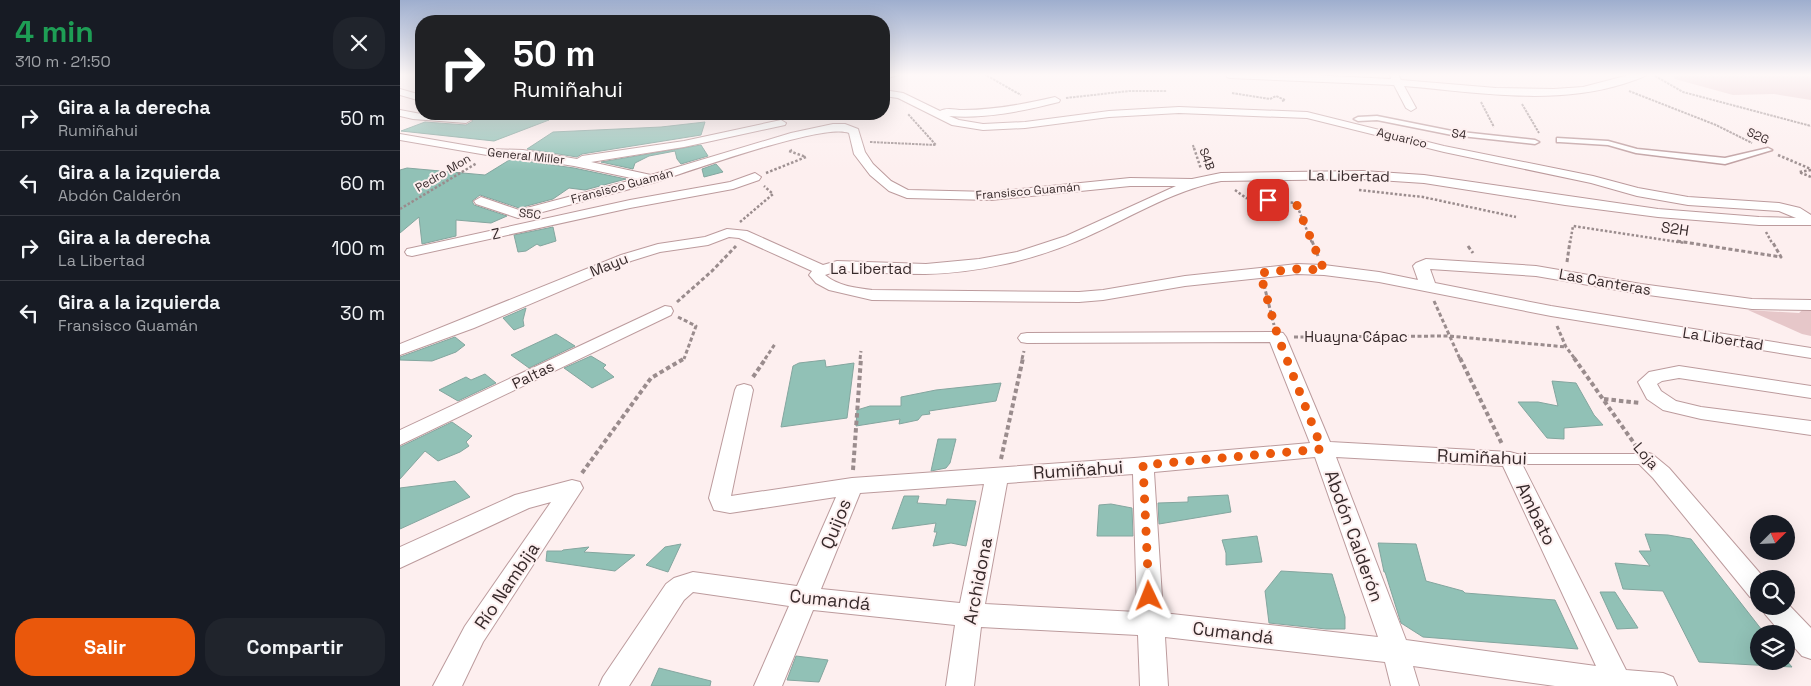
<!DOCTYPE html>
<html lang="es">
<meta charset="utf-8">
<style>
body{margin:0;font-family:"Space Grotesk",sans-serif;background:#20242c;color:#f1f3f6;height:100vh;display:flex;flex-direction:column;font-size:19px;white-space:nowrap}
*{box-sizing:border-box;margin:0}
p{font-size:16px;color:#9ea1a6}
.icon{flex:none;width:28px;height:28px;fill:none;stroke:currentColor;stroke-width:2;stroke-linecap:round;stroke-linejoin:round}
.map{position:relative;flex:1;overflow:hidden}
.sheet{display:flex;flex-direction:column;background:#171b24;width:400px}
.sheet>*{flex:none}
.top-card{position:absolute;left:15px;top:15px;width:475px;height:105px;border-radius:20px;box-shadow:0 5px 20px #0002;background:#202124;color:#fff;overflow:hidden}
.needle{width:32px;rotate:66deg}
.controls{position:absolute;left:1350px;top:515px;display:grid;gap:10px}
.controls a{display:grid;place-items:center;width:45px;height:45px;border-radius:50%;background:#171b24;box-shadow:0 5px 20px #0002;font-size:25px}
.pin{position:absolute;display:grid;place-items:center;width:42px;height:42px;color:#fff;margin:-21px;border-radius:10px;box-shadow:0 2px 8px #0006}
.me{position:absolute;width:55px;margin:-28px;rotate:358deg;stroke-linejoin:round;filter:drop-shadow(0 0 4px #0008)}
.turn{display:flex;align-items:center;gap:18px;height:105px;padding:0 15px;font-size:22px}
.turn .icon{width:65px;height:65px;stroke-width:2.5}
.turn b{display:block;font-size:35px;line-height:42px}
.round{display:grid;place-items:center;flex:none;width:52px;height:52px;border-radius:20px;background:#20242c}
.summary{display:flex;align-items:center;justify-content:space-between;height:85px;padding:0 15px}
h1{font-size:30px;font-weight:800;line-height:38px;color:#1e9e55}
.button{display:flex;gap:10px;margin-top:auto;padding:10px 15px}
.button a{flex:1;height:58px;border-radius:20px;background:#ea580c;color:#fff;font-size:20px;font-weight:800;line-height:58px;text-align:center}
.button a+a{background:#20242c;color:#f1f3f6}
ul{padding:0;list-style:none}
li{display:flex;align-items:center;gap:15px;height:65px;padding:0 15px;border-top:1px solid #363941}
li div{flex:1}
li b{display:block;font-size:19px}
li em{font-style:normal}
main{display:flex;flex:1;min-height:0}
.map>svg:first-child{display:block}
.green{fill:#e6c7c9}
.building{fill:#91c1b6;stroke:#84a69f}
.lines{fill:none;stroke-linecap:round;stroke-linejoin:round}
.service-casing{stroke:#bc9b9d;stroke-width:12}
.pedestrian-casing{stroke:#bc9b9d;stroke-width:3}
.minor-casing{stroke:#bc9b9d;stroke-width:2}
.path-far3{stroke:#9a8c8d;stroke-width:2;stroke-dasharray:2.5 1;stroke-linecap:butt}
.path-far2{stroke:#9a8c8d;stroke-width:2.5;stroke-dasharray:2.5 2;stroke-linecap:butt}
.path-far1{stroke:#9a8c8d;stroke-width:3;stroke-dasharray:4 2.5;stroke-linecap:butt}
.path{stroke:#9a8c8d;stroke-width:4;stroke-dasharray:4.5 3;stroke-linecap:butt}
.service{stroke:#fff;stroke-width:10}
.pedestrian{fill:#fff;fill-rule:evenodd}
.minor{fill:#fff;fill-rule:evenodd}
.route{stroke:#ea580c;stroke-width:9;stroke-dasharray:0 16.2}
.labels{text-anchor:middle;stroke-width:4;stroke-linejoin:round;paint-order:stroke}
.far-street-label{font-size:12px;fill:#36292a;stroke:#fdefef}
.street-label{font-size:15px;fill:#36292a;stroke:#fdefef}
.near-street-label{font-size:18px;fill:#36292a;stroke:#fdefef}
</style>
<main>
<section class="sheet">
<div class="summary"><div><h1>4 min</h1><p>310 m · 21:50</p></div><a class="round"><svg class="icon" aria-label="close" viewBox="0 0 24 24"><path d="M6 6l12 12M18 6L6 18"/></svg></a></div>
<ul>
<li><svg class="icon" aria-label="right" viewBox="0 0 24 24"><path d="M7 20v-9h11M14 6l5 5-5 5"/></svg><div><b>Gira a la derecha</b><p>Rumiñahui</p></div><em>50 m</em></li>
<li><svg class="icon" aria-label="left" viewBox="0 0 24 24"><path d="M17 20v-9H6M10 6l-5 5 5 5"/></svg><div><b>Gira a la izquierda</b><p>Abdón Calderón</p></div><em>60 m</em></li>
<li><svg class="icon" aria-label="right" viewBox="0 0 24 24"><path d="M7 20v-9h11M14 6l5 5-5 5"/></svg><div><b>Gira a la derecha</b><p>La Libertad</p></div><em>100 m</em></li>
<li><svg class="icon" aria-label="left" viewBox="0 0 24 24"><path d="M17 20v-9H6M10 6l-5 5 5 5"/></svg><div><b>Gira a la izquierda</b><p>Fransisco Guamán</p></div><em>30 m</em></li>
</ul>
<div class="button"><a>Salir</a><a>Compartir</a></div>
</section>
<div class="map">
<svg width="1411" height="686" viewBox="0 0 1411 686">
<rect width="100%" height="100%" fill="#fdefef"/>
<path class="green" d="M1273,74H1411V100L1374,94L1333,95L1275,79Z
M1411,302V336L1402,334L1348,310L1399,313Z"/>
<path class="building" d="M46,114H87L149,120L94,141L1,131L25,122L66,125L73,121L66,115Z
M305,122L301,135L182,154L177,157L127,149L153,132L261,127Z
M301,145L308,156L281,164L277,159L275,151L249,156L235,163L233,169L201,162Z
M111,159L174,168L226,179L185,190L169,188L153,199L119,208L80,195L72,201L74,205L107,216L91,223L56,220V236L22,244L19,217L0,233V170L7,168L85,175Z
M316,164L323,172L304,177L302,169Z
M153,227L156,241L140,246L137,244L126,251L118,252L114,235Z
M126,308L123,320L124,326L114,330L103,318Z
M156,334L175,346L129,368L111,355Z
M55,337L65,345L56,352L32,361L0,360V357Z
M191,356L206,365L203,368L214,377L192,388L164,368Z
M425,360L426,367L454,363L447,418L381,427L393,366L399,363Z
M85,374L96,383L58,401L39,390L66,377L71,380Z
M1152,381L1176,383L1194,415L1203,425L1164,428V439L1147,438L1118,402H1138L1158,406Z
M601,383L596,401L529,411L530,414L522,415L518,420L499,424L500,419L456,426L457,410L470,406H501V397L536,390Z
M52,422L72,436L66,442L69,446L60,452L38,461L25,451L0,479V447Z
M538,439H556L550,463L546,468L531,471Z
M55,481L70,497L0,529V488Z
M828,495L831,512L759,524L758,503L788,502V497Z
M504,496H519L517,503L546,505L547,499L576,501L566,546L551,543L533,546L537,532H534L536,523L492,529Z
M711,504L732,508L733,536H697L699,505Z
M1245,534L1268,535L1291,539L1365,634H1359V661L1386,660L1392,667L1299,662L1263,591L1223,589L1215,563L1250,566L1239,551H1251Z
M857,536L862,562L826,565V553L822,540Z
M978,543L1016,544L1026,581L1063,591L1065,593L1155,600L1178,649L1023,637L1001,623L985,572H984Z
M281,544L268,572L246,565L265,547Z
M189,547L184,552L235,555L215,571L146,561L147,551H162L163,550Z
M881,571L932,574L945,617V629H926L869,623L865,591Z
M1200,592H1215L1238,628L1217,629Z
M396,656L428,660L419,682L387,680Z
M259,668L311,681L310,686H251Z"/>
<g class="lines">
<defs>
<path id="service" d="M1110,459H1245"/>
<path id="pedestrian" d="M977,116L1052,131L1135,140L1139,142L1135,144L1052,135L977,120L958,121L954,119L958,117Z
M1157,138L1208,141L1237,149L1325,158L1368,148L1372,150L1325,164L1236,153L1208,145L1160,142H1157Z"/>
<path id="minor" d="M484,74H502L484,79Z
M826,74H890L991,79L990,74H998L1001,80L1096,88L1154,89L1183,87L1233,74H1248C1241,79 1231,81 1223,84C1152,106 1076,92 1004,86L1016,108L1011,111L1006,108L994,85L830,78L827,77Z
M0,89L21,95V101L0,95Z
M484,90L503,93L540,111C547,107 555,110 563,110C594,110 625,104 655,97L660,100L659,102C623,111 586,119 549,116L559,120L583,124L625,122L709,111L779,107L907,112L1044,146L1193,176L1238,188L1288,197L1379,203L1400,208L1411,215V225H1359L1258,217L1165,205L1024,183L963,179L821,181C770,191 725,221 677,241C630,261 576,273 525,274C496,274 466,272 437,271L425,275C438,286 456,288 472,290L679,292L703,290L785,276L897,264L924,265L979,272L1018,280L1013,266L1016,263L1026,259L1136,266L1241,284L1352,299L1411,300V310L1352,309L1241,294L1136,276L1030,269L1035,283L1151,306L1411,348V358L1151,316L979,282L924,275L897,274L785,286L703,300L679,302L472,300L429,290L416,283L409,275L412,271L339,238L329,237L308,245L260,252L231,261L74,328L0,355V344L221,255L258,244L305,237L327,229L347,231L423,265L437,261L526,264L579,259L617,252L666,236L776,186H730L591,200L507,198L489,191L470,175L454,154L449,133C425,122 288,172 256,182C216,193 175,203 135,214L133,217L118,218L76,204L74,201L81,197L119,210L236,179L174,166L123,158L87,155L0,140V134L87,149L123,150L177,159L182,156L284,141L381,120L386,123L385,125L284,147L191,162L251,175L391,133L433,124H445L458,129L465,152L473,164L491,181L508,190L591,192L730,178L792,179L821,173L963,171L1024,175L1258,209L1359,217L1396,218L1379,211L1288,205L1237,196L1191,183L1044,152L907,118L779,113L709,117L625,128L583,130L552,125L498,98L484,96Z
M0,110L21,114L66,117L71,120L66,123L13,119L0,116Z
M355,173L361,177L359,180L333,189L230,208L12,256L7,255L5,252L7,249L12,248L230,200L330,182Z
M265,306L271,307L273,311L271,315L0,445V430Z
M877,332L883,333L886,337L930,442L1110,452L1117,454L1226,670L1263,673L1273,677L1277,686H1155L1013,666L1019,686H991L985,662L765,637L768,686H740L738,635L581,627L574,686H546L555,625L413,610L382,686H354L389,606L293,592L284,600L229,686H199L203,677L266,584L274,578L293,572L397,586L436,497L330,513L314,510L309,498L335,390L337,386L344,384L351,386L353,390L331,496L452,478L734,458L910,443L870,342L627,343L621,342L618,338L621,334L627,333ZM915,457L978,637L763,613L754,472ZM936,457L1103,466L1196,666L1006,640ZM733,474L737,612L585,604L607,483ZM584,484L560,603L421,589L460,493Z
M1279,366L1411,386V398L1279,378L1262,381L1257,384L1261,391L1276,401L1301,407L1411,421V435L1301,419L1263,410L1247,399L1238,382L1249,372Z
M1245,452L1252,454L1269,468L1365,579H1359V600L1350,597L1253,478L1234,459L1238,454Z
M172,480L180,482L183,488L83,642L62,686H33L65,626L151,502L129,508L0,568V547L115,495Z
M1386,602L1411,628V659L1402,656L1386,638V634H1382L1365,614L1361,606H1386Z"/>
</defs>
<use href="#service" class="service-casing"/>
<use href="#pedestrian" class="pedestrian-casing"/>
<use href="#minor" class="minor-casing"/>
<path class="path-far3" d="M584,74L621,95
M1255,76L1283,92L1411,126
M1229,91L1316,125L1352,143
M832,93L870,99L876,96L885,100L882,101
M666,98L729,91H767
M1081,102L1094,127
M1122,104L1139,133
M470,142L536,145L508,114
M793,145L794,149"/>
<path class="path-far2" d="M794,148L801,169
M1378,155L1411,169
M1411,170L1399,172L1411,177
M366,173L406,157L389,151L392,150
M835,190L846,198L896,203L912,243
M959,190L1023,197L1116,217
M0,209L77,163
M340,222L373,194L364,186
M1366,232L1372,243
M1170,243L1173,226L1285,243"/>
<path class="path-far1" d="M912,241L918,256
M1277,241L1381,257L1372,241
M1068,246L1073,253
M1167,262L1170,241
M864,285L874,325
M1034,301L1060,359
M277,302L312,271L336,246
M278,317L296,326L284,359
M1157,326L1166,347L1175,359
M894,337L1049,336L1166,347
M365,359L375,344
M460,359L461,351
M622,359L624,351"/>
<path class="path" d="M1060,358L1102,444
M1174,358L1236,446
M353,377L366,358
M1204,399L1240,403
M601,459L623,358
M453,470L461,358
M182,473L251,378L285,358"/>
<use href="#service" class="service"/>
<use href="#pedestrian" class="pedestrian"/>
<use href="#minor" class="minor"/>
</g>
<linearGradient id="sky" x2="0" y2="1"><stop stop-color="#9eaece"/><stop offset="0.44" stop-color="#fef8f8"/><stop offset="1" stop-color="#fef8f8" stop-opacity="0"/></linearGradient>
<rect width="1411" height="170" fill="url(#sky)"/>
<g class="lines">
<path class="route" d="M749,596L743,465L922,449L878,337L860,273L896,269L924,270L896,203L868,200"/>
</g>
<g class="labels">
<g class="far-street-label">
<text transform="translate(1059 134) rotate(8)" y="4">S4</text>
<text transform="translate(1358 136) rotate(24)" y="4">S2G</text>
<text transform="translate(1002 138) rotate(14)" y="4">Aguarico</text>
<text transform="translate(126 156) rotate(6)" y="4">General Miller</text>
<text transform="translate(807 159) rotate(70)" y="4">S4B</text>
<text transform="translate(43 173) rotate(-31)" y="4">Pedro Mon</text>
<text transform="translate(222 186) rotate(-15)" y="4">Fransisco Guamán</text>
<text transform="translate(628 191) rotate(-5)" y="4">Fransisco Guamán</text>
<text transform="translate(130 214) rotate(6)" y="4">S5C</text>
</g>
<g class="street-label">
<text transform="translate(949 176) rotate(1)" y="5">La Libertad</text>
<text transform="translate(1275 229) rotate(8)" y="5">S2H</text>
<text transform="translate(96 234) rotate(-12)" y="5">Z</text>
<text transform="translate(209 265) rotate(-22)" y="5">Mayu</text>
<text x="471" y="274">La Libertad</text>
<text transform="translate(1205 282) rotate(10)" y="5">Las Canteras</text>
<text x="956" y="342">Huayna Cápac</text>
<text transform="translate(1323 339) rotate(9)" y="5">La Libertad</text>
<text transform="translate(133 375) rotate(-26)" y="5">Paltas</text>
<text transform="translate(1246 456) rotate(49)" y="5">Loja</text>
</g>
<g class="near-street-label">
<text transform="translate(1082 457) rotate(2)" y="6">Rumiñahui</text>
<text transform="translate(678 470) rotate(-4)" y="6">Rumiñahui</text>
<text transform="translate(1136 514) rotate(64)" y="6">Ambato</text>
<text transform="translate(436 524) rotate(-68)" y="6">Quijos</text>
<text transform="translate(954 536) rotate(70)" y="6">Abdón Calderón</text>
<text transform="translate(578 581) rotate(-79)" y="6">Archidona</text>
<text transform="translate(107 586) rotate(-56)" y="6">Río Nambija</text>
<text transform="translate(430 600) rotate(6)" y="6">Cumandá</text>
<text transform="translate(833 633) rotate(7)" y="6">Cumandá</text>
</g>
</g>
</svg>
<div class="controls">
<a><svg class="needle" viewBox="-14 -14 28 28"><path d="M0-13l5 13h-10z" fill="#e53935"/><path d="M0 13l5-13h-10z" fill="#9ea1a6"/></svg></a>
<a><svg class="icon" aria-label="search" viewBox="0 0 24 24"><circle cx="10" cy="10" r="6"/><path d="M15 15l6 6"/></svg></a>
<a><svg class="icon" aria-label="layers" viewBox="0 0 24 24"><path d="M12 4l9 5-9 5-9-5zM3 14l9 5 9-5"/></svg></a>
</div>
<div class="pin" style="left:868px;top:200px;background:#d93025"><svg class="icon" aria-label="arrive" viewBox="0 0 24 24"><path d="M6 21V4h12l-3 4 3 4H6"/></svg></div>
<svg class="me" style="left:749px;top:596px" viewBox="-20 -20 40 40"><path d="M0-17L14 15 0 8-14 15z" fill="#ea580c" stroke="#fff" stroke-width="4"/></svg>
<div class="top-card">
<div class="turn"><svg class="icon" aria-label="right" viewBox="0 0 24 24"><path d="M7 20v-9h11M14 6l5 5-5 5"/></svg><div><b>50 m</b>Rumiñahui</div></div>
</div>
</div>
</main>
